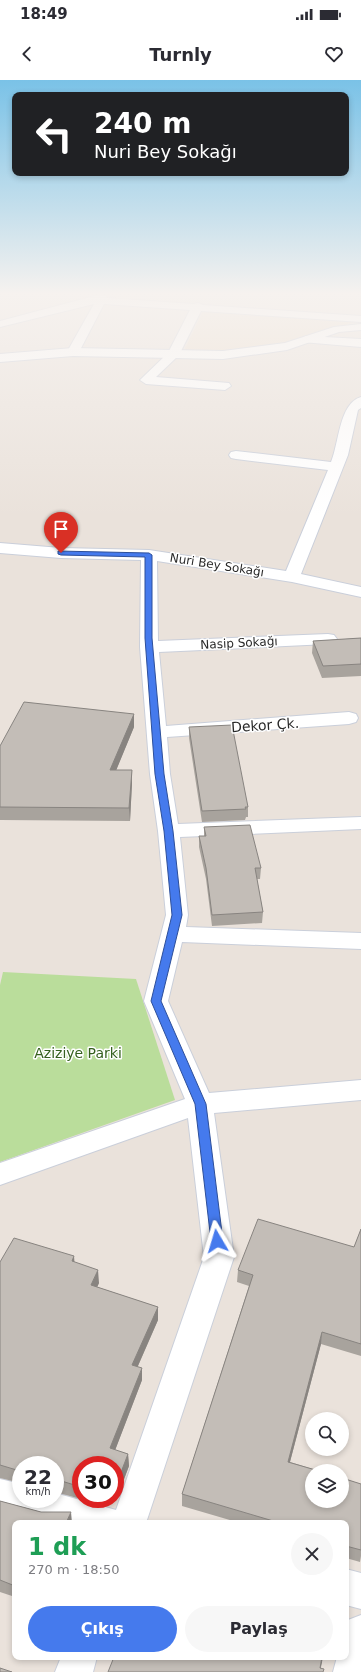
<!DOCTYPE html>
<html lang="tr">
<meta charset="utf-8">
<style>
body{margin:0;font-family:"DejaVu Sans",sans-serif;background:#f7f7f7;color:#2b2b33;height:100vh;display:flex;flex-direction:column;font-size:15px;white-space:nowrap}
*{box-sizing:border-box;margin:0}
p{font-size:13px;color:#7c7c81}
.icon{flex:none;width:22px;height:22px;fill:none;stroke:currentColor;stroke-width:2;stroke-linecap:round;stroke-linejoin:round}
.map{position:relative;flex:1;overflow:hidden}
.sheet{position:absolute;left:12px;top:1440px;width:337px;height:140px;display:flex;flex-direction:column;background:#fff;border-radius:8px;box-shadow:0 2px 6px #0003}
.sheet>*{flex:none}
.guide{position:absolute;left:12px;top:12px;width:337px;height:84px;border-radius:8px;box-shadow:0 2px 6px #0003;background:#202124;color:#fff;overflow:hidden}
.tools{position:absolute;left:305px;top:1332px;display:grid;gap:8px}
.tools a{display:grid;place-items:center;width:44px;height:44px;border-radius:50%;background:#fff;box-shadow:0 2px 6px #0003;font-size:20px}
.speed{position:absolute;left:12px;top:1376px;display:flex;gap:8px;font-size:20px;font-weight:700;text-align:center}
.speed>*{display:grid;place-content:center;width:52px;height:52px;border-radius:50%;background:#fff;box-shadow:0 2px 6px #0003;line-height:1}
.speed small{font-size:10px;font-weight:400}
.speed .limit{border:6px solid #d22;background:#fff;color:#111}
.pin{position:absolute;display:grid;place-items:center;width:34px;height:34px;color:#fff;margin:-41px -17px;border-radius:50% 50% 50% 0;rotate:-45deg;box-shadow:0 0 4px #0007}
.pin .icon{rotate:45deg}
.me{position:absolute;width:44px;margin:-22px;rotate:353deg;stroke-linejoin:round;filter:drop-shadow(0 0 3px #0008)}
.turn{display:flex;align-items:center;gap:14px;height:84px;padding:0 16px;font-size:18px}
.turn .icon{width:52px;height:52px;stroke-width:2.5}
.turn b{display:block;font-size:28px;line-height:34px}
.round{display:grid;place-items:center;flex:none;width:42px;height:42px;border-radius:21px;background:#f7f7f7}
.overview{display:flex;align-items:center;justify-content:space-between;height:68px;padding:0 16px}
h1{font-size:24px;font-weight:600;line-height:30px;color:#1e9e55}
.button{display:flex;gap:8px;margin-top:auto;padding:8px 16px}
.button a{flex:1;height:46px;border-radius:24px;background:#457aed;color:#fff;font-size:16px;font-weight:600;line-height:46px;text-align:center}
.button a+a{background:#f7f7f7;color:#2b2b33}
.status{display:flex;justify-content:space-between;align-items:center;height:28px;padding:0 20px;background:#fff;direction:ltr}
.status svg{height:11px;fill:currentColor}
header{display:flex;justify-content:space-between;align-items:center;height:52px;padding:0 16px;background:#fff;font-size:18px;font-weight:600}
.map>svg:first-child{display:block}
.education{fill:#ebddcc}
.green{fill:#badd9b}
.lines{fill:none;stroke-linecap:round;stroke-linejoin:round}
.street-casing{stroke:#cacfda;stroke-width:2}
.secondary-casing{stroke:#cacfda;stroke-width:2}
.street{fill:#fff;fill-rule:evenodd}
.secondary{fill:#fff;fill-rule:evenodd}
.wall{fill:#a8a39d}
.shaded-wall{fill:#888480}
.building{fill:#c3bdb7;stroke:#888480}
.route{fill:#457aed;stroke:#2d4f9a}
.labels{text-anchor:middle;stroke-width:3;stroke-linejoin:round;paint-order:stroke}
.far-street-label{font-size:12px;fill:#292929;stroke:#fff}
.street-label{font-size:14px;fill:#292929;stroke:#fff}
.park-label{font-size:14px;fill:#35601e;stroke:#fff}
</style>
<div class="status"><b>18:49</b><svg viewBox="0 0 49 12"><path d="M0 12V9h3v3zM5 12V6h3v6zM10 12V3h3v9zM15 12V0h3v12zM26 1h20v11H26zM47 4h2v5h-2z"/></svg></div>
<header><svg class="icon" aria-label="back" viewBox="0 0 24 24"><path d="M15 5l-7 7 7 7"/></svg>Turnly<svg class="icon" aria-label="heart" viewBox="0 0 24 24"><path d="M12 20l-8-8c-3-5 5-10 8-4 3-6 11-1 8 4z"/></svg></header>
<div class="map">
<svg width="361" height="1592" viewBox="0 0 361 1592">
<rect width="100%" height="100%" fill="#eae2db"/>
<path class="education" d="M204,229L353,240L351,243L279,265L229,272L184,271Z"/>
<path class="green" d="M3,892L136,899L175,1020L0,1082V905Z"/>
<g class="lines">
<defs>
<path id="street" d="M102,214L106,215L107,218L194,224L198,223L203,225L361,236V242L201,231L179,275L156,297L229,303L231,306L225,310L146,304L140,300L168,273L190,230L104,224L79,272L73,276L67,272L94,224L0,247V241Z
M306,256L361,259V267L302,262L300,260Z
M361,317V328L358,330L348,375L301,494L361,507V517L292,502L157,481L158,561L328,554L334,555L337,559L334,563L328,564L159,572L166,646L349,632L356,634L358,638L356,642L349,644L167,657L170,694L178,744L361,737V749L180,757L188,835L186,847L361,853V869L182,862L168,921L209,1013L361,1000V1020L214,1033L234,1177L146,1443H43L0,1431V1399L21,1404V1419H55V1413L116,1430L204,1177L188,1038L0,1105V1083L185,1019L144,921L166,835L158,751L150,694L140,567L141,480L61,478L0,473V463L61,468L149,470L286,491L328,390L236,379L231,378L229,375L231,372L236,371L331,382C339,364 339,323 361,317Z
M346,1489L361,1493V1529L346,1525Z
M361,1535V1592H333L337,1577H346V1545L348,1540Z
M61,1577H97L93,1592H55Z"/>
<path id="secondary" d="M361,244V250L339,252L287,270L223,279L73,276L0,282V274L73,268L223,271L285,263L334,247Z"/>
</defs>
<use href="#street" class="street-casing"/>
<use href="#secondary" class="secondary-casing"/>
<use href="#street" class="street"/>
<use href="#secondary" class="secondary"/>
</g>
<path class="wall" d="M361,558V596L322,598L312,573L313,561Z
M134,634V647L116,690H132V703L130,741L0,740V666Z
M189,647L248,727V737H246L245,740L202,742L189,658Z
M204,747L261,788L260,799H257L263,832L262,843L212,846L206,799L199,767V756H204Z
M361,1149V1276L321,1264L290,1382L361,1404V1476L360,1482L346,1478V1443H240L182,1426V1414L249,1206L237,1202L238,1190L354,1167Z
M74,1176V1182L99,1203L97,1207L158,1227V1240L138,1286L142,1300L115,1370L128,1374L129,1386L116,1420L112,1419H115V1385H81V1419L55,1412V1413V1385H21V1407V1403L0,1398V1182Z
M0,1421L41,1432L15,1443V1517L0,1512Z"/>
<path class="shaded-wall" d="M134,634V647L111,703L110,690Z
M132,690V703L130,741L129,728Z
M74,1176L75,1189L72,1181Z
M98,1190L99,1203L92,1218L91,1205Z
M158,1227V1240L133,1297L132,1285Z
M322,1252L321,1264L287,1393L288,1382Z
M142,1288V1300L111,1381L110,1368Z
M128,1374L129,1386L116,1420L115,1408Z
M71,1432L72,1443H66Z
M322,1577H323L320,1592V1588Z"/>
<path class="building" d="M361,558V584L323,586L313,561Z
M24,622L134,634L110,690H132L129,728L0,727V666Z
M232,645L248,727H245L246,729L202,731L189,647Z
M250,745L261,788H255L263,832L212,835L206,788L199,756H206L204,747Z
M258,1139L354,1167L361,1149V1264L322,1252L288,1382L319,1391H312V1421H342V1398L361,1404V1470L346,1466V1443H280L182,1414L253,1195L238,1190Z
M14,1158L74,1176L72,1181L98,1190L91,1205L158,1227L132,1285L142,1288L110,1368L128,1374L115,1408V1385H81V1407L55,1399V1385H21V1405L20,1391L0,1385V1182Z
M0,1421L41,1432H71L66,1443H15V1506L0,1500Z
M114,1577H322L320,1588L324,1589L323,1592H108Z
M0,1588L12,1592H0Z"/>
<linearGradient id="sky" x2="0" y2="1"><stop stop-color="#7ac2e7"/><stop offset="0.49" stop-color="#f6f2ef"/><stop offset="1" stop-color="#f6f2ef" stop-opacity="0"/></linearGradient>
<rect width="361" height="436" fill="url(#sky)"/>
<path class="route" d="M58,471L149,473L152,475V558L164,694L173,751L182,835L161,921L206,1024L223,1161L221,1165L217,1166L213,1165L211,1161L195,1024L151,921L172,835L164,751L155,694L145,558V477L61,475L58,474Z"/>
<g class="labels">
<g class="far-street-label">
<text transform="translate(217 485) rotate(9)" y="4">Nuri Bey Sokağı</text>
<text transform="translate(239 563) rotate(-3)" y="4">Nasip Sokağı</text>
</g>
<g class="street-label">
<text transform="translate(265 645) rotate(-4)" y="5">Dekor Çk.</text>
</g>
<g class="park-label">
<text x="78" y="978">Aziziye Parki</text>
</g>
</g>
</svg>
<div class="tools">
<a><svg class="icon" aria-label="search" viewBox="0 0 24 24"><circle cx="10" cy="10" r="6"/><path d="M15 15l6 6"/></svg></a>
<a><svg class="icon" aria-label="layers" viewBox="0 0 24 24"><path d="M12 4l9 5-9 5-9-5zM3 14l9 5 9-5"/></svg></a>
</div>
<div class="speed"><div>22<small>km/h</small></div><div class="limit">30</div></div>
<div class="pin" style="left:61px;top:473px;background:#d93025"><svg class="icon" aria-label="arrive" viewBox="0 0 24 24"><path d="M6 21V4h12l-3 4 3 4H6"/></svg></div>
<svg class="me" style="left:217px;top:1161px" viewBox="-20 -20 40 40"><path d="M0-17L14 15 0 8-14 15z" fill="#457aed" stroke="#fff" stroke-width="4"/></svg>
<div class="guide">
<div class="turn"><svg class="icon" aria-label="left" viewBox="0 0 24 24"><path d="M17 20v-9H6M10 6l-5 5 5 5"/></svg><div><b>240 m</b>Nuri Bey Sokağı</div></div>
</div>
<section class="sheet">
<div class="overview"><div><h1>1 dk</h1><p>270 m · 18:50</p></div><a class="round"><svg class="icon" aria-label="close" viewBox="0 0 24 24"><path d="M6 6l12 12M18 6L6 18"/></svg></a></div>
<div class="button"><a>Çıkış</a><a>Paylaş</a></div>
</section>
</div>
